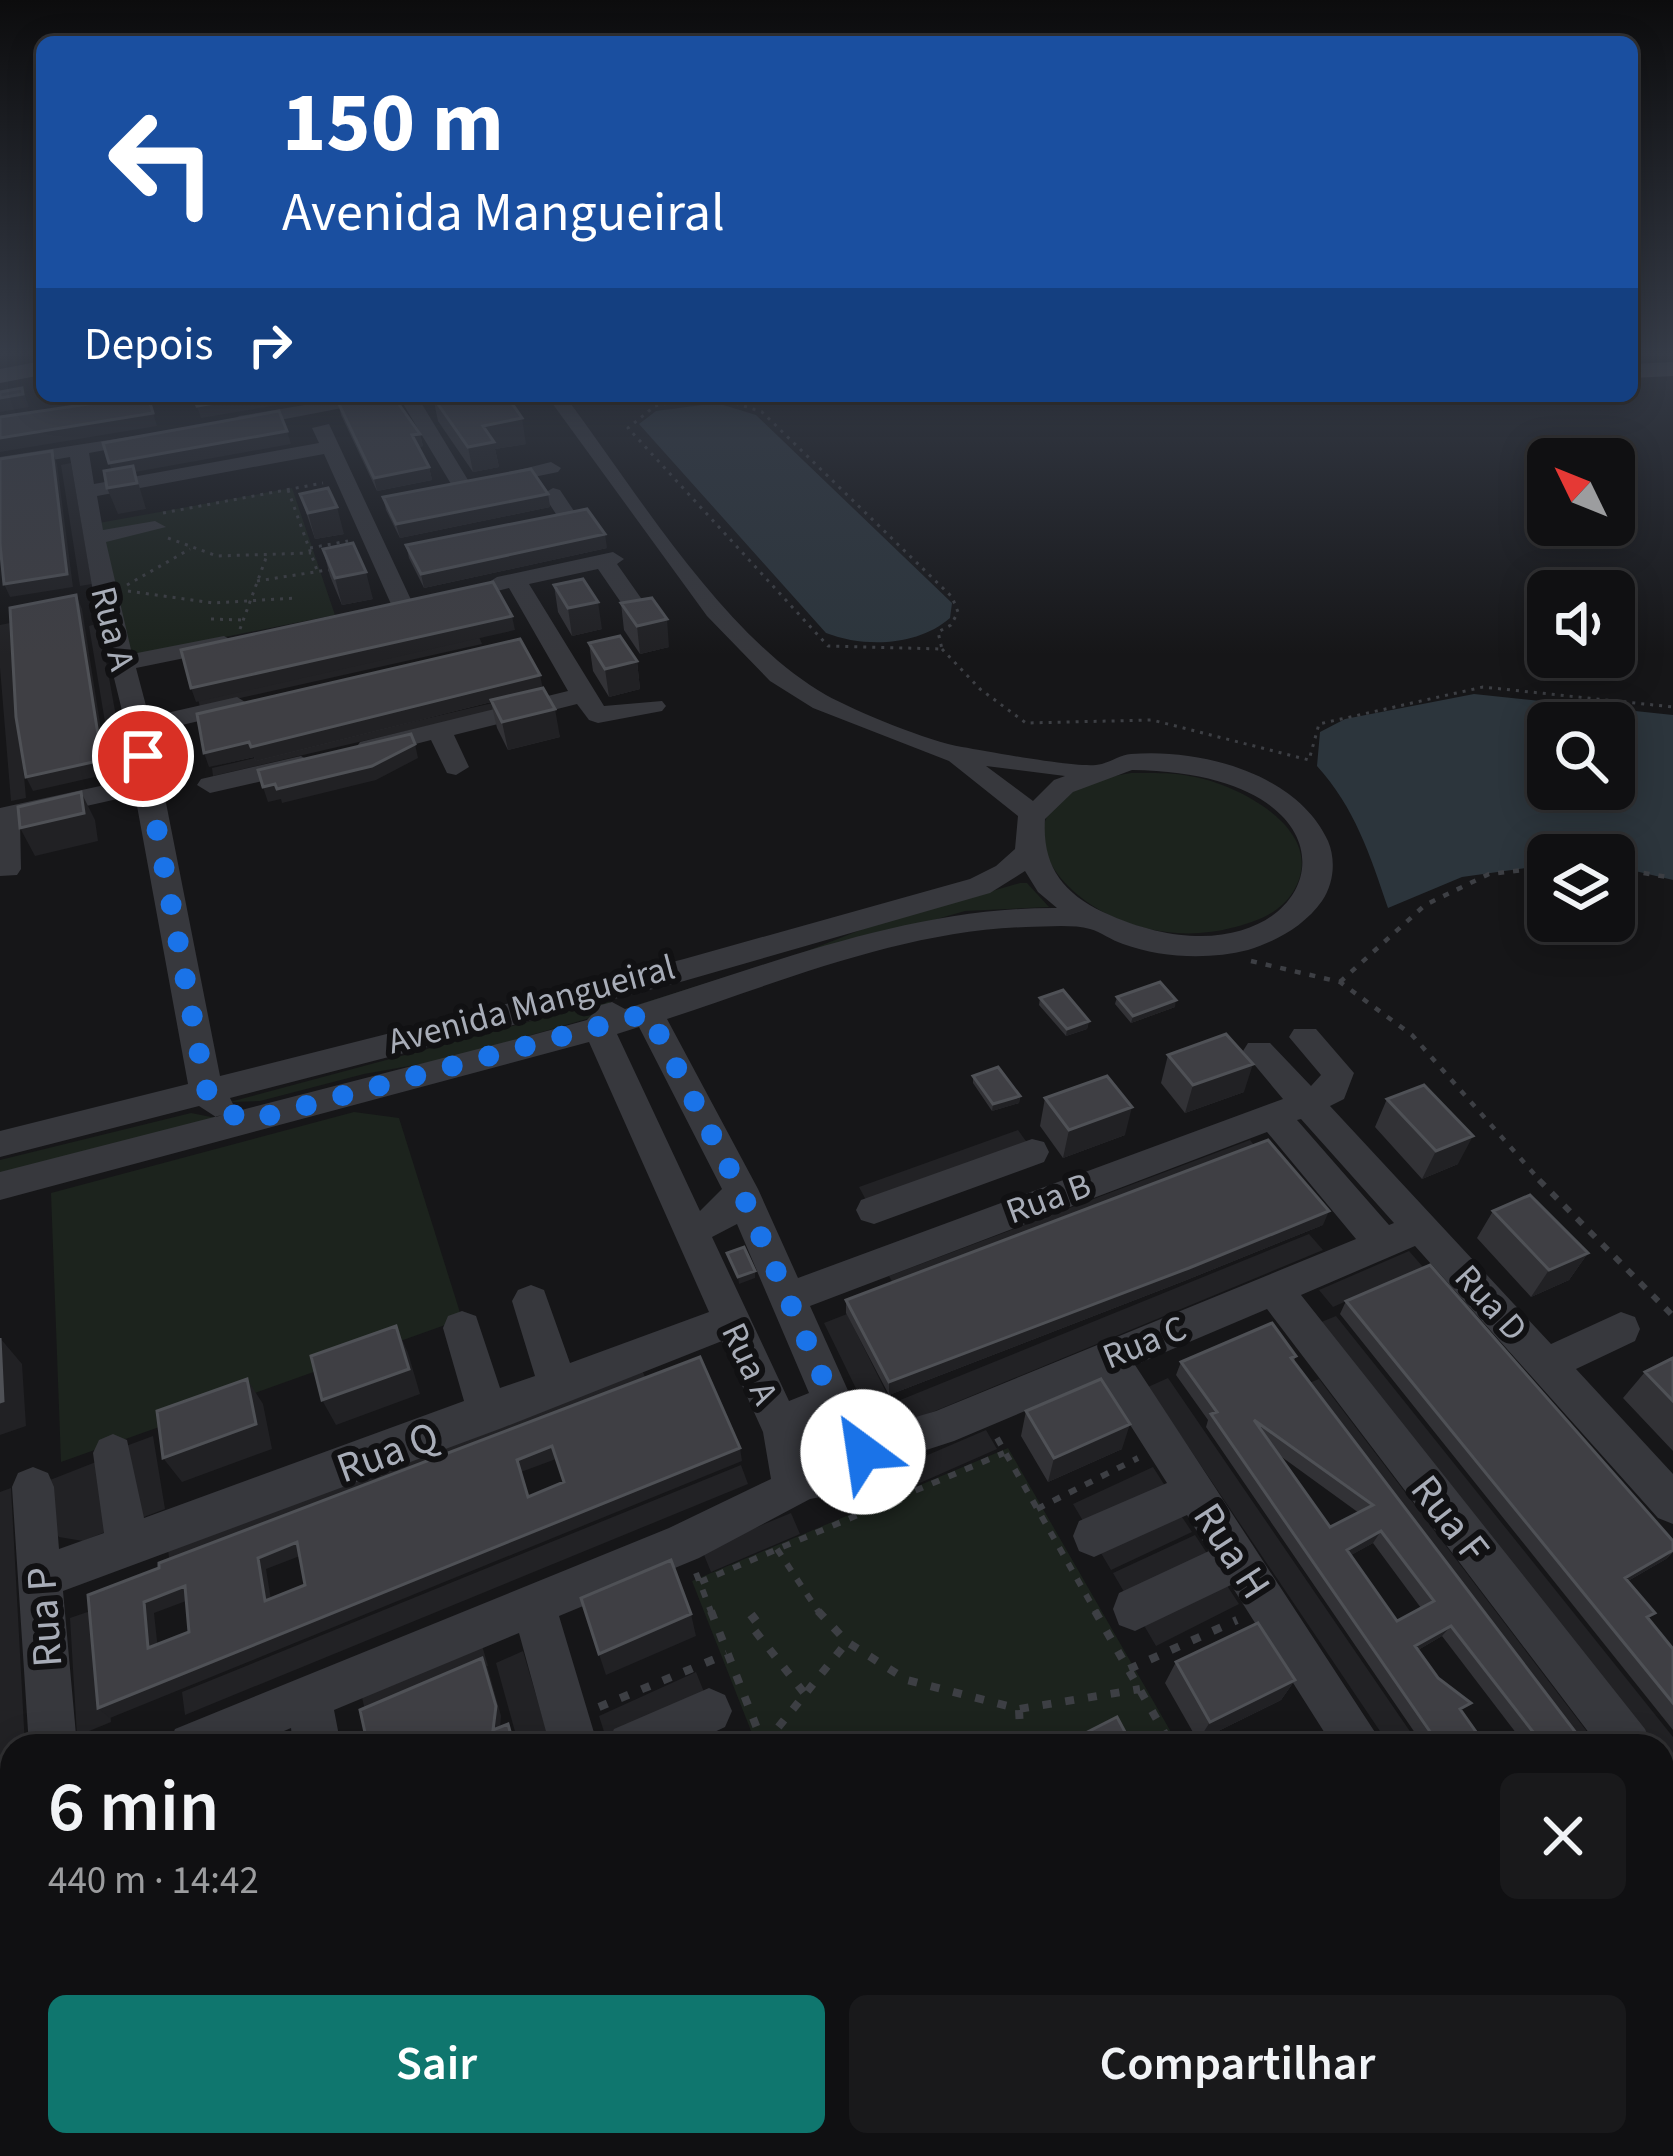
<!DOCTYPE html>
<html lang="pt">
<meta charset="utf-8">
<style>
body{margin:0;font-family:"Source Sans 3",sans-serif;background:#19191b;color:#f1f3f6;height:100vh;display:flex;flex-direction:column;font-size:45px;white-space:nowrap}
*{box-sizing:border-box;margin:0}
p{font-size:39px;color:#9c9d9f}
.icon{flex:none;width:66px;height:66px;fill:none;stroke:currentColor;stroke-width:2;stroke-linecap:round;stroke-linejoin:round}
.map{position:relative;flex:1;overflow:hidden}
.sheet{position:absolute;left:0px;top:1734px;width:1674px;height:423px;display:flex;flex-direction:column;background:#101012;border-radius:36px 36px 0 0;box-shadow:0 6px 30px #0003,0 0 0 3px #303032}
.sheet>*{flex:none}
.top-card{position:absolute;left:36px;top:36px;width:1602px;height:366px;border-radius:18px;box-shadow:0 6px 30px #0003,0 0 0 3px #303032;background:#1a4fa0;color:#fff;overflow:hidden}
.needle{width:78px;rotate:313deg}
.buttons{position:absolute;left:1527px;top:438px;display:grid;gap:24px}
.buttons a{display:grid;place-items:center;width:108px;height:108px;border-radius:18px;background:#101012;box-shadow:0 6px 30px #0003,0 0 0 3px #303032;font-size:60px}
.pin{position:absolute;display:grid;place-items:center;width:102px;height:102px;color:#fff;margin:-51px;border:6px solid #fff;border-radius:50%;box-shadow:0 3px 12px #0007}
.me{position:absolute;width:132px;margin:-66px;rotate:329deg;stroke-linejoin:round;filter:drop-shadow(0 0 9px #0008)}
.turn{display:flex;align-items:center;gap:42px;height:252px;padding:0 48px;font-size:54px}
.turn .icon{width:156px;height:156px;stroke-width:2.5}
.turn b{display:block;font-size:84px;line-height:102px}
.then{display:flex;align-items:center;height:114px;padding:0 48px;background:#0003;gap:24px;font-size:45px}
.round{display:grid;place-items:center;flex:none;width:126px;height:126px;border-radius:18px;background:#19191b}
.overview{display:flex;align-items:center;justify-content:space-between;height:204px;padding:0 48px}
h1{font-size:72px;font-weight:600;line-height:90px}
.cta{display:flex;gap:24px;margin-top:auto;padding:24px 48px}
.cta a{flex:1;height:138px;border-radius:18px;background:#0f766e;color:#fff;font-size:48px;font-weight:600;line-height:138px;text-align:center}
.cta a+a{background:#19191b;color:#f1f3f6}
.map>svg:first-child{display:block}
.built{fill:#222225}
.green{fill:#1c231d}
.water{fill:#2c353c;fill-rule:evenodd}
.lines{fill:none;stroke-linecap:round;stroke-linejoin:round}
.path-far3{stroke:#3d3f44;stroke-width:3;stroke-dasharray:3 6;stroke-linecap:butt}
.path-far2{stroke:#3d3f44;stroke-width:4.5;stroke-dasharray:6 9;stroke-linecap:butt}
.path-far1{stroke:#3d3f44;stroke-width:6;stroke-dasharray:8 10;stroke-linecap:butt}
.path{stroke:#3d3f44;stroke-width:8;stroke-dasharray:9 14;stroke-linecap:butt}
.minor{fill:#37383d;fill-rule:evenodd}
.major{fill:#53555c;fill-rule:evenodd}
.wall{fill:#323236;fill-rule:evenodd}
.shaded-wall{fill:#212124}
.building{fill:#3f3f44;stroke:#4f5156;stroke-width:3;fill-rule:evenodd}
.route{stroke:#1a73e8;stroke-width:21;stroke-dasharray:0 37.8}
.labels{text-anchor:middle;stroke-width:12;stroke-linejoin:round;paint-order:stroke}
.street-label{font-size:36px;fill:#a8adb8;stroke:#111113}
.near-street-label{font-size:42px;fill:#a8adb8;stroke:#111113}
</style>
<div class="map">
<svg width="1673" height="2156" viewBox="0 0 1673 2156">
<rect width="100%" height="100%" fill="#161618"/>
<path class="built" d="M71,463L92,584L80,586L61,465Z
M10,623L26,798L11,801L0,668V625Z
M99,623L122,749L110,752L89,626Z
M479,637L482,644L200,707L198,699Z
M544,691L548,698L213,776L212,768Z
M1018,1130L1028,1144L867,1202L859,1187Z
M1250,1140L1261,1154L898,1292L889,1276Z
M1309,1234L1323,1250L894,1428L883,1407Z
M1409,1251L1423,1267L1333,1307L1319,1290Z
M847,1314L889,1398L865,1407L824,1323Z
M1336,1316L1673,1737V1773L1662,1759V1746H1652L1319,1323Z
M642,1370L650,1389L171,1572L168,1550Z
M1168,1378L1420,1746H1390L1148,1387Z
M1319,1379L1598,1746H1573L1304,1385Z
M986,1430L997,1449L913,1486L902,1466Z
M153,1436L165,1509L136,1520L126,1446Z
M101,1460L110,1530L83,1541L59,1537L54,1530L50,1480Z
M741,1465L748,1484L185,1715L182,1692Z
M1153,1467L1167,1489L1086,1526L1073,1504Z
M11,1488L25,1746H12V2082L0,1791V1492Z
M1178,1511L1192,1532L1111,1570L1098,1548Z
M791,1513L800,1534L711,1572L702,1550Z
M1195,1535L1210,1558L1127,1597L1113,1573Z
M1224,1581L1239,1604L1156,1646L1142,1622Z
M102,1607L111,1722L77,1736L70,1618Z
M481,1642L488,1666L367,1719L361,1693Z
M523,1651L551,1746H519L496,1663Z
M696,1672L706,1697L607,1741L599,1716Z"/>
<path class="green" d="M292,488L335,615L130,656L99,523Z
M1131,773C1153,773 1174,772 1195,777C1241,786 1330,832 1293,892C1279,914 1255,922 1231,928C1088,965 946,800 1131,773Z
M1020,883H1027L1049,907L965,911L624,1009L802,953L868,927Z
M613,999L597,1016L449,1059L364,1074L260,1101L230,1102Z
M354,1112L399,1118L462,1319L61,1462L51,1193Z
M191,1113L221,1119L0,1174V1160Z
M1008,1448L1179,1746H757L692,1581Z"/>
<path class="water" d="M717,403L756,415L952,603L950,618C918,646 865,648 826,633L639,424L656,411Z
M1474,694L1673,715V880L1614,866V855H1548V865L1462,877L1388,908C1370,855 1355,808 1317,766L1320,732L1345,719ZM1548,723H1614V789H1548Z"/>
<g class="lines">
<path class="path-far3" d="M691,398L729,401L762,412L952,597L958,612L951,625L938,632L942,649L828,646L628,428L655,406Z
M288,490L318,573
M163,513L323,483
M168,538L217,556L311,553
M310,548L348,541
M257,581L334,569
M127,585L190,549
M128,591L213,603L296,598
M211,619L242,620
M240,629L266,558
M942,649L980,689L1026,723L1152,720L1309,760L1319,724L1483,687L1673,707"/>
<path class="path-far2" d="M1614,868L1673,878
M1251,961L1340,982L1412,1035L1542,1183
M1340,982L1425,905L1489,874L1548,867"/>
<path class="path-far1" d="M1539,1180L1673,1316
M997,1438L1097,1614
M1037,1509L1138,1458
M777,1549L820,1614
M696,1573L712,1614
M700,1582L1004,1453"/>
<path class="path" d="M711,1611L764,1746
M818,1611L847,1642L907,1680L1019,1709L1140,1689
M1095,1611L1172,1746
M757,1615L748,1622L805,1694
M1129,1669L1237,1620
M599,1707L727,1654
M1019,1710L1021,1746
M764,1745L847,1642"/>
<path class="minor" d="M129,396H171L108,411L99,405Z
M358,396H417L471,485L468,489H454L399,397L239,428L229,422L239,416Z
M547,396H565C637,492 723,636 826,695C855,711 930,742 962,747C992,752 1069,767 1096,765C1108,764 1119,755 1131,754C1199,748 1297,773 1328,841C1336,860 1334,883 1322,901C1304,926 1277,941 1248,950C1209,960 1161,958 1123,944C1111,940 1101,932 1090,929C1072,924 1045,927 1026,927C902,931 783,981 667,1019L758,1189L798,1278L1283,1099L1243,1051L1248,1043H1270L1311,1086L1321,1075L1289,1037L1294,1029H1316L1354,1073L1344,1099L1330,1106L1551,1344L1621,1312L1635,1317L1640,1329L1635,1341L1576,1369L1673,1474V1524L1658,1518L1415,1246L1301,1295L1645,1729L1652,1746H1599L1267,1309L1135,1365L1384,1746H1333L1231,1585L1135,1631L1119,1625L1113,1609L1119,1593L1209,1551L1187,1515L1094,1557L1079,1551L1073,1536L1079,1521L1167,1483L1101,1379L954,1441L877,1466L864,1483L847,1492L810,1499L699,1558L559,1616L598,1746H550L519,1633L334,1710L341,1746H293L291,1728L249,1746H168L175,1729L669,1528L771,1479L763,1432L722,1341L502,1428L63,1591L77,1746H29L12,1487L18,1473L33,1467L48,1473L54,1487L59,1549L104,1533L93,1453L99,1440L113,1434L127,1440L144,1518L464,1401L443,1328L448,1316L462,1311L476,1316L500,1388L535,1376L512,1301L518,1290L531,1285L544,1290L570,1363L709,1312L589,1042L0,1200V1172L525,1037L587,1020L601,1005L612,1002L625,1009C767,966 907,907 1057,908L1038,892L1025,871L990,893L684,981L230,1098L233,1104L228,1113L216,1117L199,1106L0,1157V1131L188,1084L135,795L20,821L21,869L17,875L0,876V808L132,779L126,727L93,592L70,457L0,469V457L154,433V441L89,453L94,484L319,443L312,428L329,424L413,604L402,611L391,604L324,454L97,496L103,530L155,521L166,527L106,542L132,654L224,636L236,643L224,650L136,668L149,717L237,697L250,705L246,710L152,732L220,1076L684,959L970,879L996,866L1015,849L1018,816L949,761L813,708L770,681L707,616ZM986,766L1065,776L1054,780L1033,801ZM1132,770C1405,773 1316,1011 1103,912C1061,892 1042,864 1045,819L1073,792ZM639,1027L722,1189L700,1211L617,1034ZM1301,1119L1394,1223L1389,1225L1297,1120ZM1267,1132L1356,1239L936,1411L879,1428L868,1407L850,1395L810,1306ZM737,1224L809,1393L789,1401L712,1237ZM831,1425L843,1440L842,1448L828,1460H811L804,1438L820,1426Z
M551,462L561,468L558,472L489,486L479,480Z
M553,488L560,490L576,514L573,518L556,514L543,494Z
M613,552L624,559L617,564L655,618L651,623H635L598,569L529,584L604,706L662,701L666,706L662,711L598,723L589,720L577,704L454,735L469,767L456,775L447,773L431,740L369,756L360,754L356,748L360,742L568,691L509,588L497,591L486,584L497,577Z
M301,756L314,764L310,770L210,793L197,785L201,779Z
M1032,1139L1044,1142L1049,1152L1044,1162L874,1224L861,1220L856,1210L861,1200Z
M709,1688L725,1695L732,1711L725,1727L685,1746H607L614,1729Z
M1662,1766L1673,1770V1828L1662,1824Z
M1673,2028V2085L1662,2090V2033Z
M51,2145H107V2156H51Z
M359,2145H415L417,2156H361Z
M669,2145H725L728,2156H672Z
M979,2145H1035L1040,2156H984Z
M1290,2145H1347L1352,2156H1295Z
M1600,2145H1659L1664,2156H1605Z"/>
<path class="major" d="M42,361V375L0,383V369Z
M1673,362V376L1632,378V364Z"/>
</g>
<path class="wall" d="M433,397L526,444L495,449L499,467L473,472L438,421Z
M338,402L420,434L423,446L419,447L429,467L432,480L377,491L341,415Z
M300,494L344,534L315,539Z
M548,494L550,507L400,538L386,510L383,497Z
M406,545L607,548L424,588L409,558Z
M323,549L373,599L342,605L330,576Z
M554,585L602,629L572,636L558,612Z
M621,603L669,647L640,654L624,630Z
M589,643L637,661L640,689L609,697L593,671Z
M542,688L560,737L508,750L497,728L491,702L256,761L254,757L209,767Z
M1117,997L1175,1007L1131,1023L1115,1004Z
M1040,998L1089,1021L1087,1029L1066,1036L1039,1005Z
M1168,1055L1244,1092L1185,1113L1161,1083Z
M973,1076L1020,1096L1019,1103L992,1111L973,1083Z
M1045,1098L1125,1135L1063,1158L1040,1126Z
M1387,1099L1458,1164L1422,1179L1375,1127Z
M1493,1211L1588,1253L1569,1280L1531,1297L1477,1238Z
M1323,1225L1184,1281L889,1395L846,1313V1300Z
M1346,1301L1673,1541V1552L1666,1559L1628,1581L1655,1613L1648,1619L1673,1649V1730L1340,1314Z
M1296,1356L1294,1361L1586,1746H1526L1442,1636L1418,1650L1486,1746H1424L1206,1427L1208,1420L1176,1375L1181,1362ZM1279,1455L1359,1513L1330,1527ZM1373,1543L1421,1608L1397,1621L1351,1555Z
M1673,1358V1451L1623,1398L1645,1372Z
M1026,1411L1122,1449L1048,1482L1021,1436Z
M1176,1662L1295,1680L1281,1700L1198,1741L1165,1683Z
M1077,2145H1138L1143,2156H1082Z
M1387,2145H1490L1472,2156H1393Z
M1498,2145H1572L1579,2156H1508Z"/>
<path class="shaded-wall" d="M22,388L29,407L0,412V398Z
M148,396L157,426L0,452V438Z
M255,396H331L201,418L197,406Z
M522,418L526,444L495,449L499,467L473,472L468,447L483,426Z
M287,431L291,444L135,472L146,509L118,514L107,488L114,476L109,463Z
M420,434L423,446L415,448L412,435Z
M52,451L57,464L73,587L10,597L4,584Z
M429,467L432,480L377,491L374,478Z
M548,494L550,507L400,538L396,524Z
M337,507L344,534L315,539L308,513Z
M605,534L607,548L424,588L421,574Z
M366,572L373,599L342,605L335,578Z
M76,595L82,609L108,774L33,791L26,777Z
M598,602L602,629L572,636L568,608Z
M512,616L515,630L196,702L191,688Z
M667,619L669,647L640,654L637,626Z
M637,661L640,689L609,697L605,669Z
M540,675L543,689L256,761L254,757L209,767L204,753Z
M555,709L560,737L508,750L502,722Z
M415,744L418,758L376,780L282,803L281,799L268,802L263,787Z
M81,792L95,820L98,841L35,856L20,828Z
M1176,1000L1175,1007L1131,1023L1133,1016Z
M1089,1021L1087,1029L1066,1036L1067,1029Z
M1253,1064L1244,1092L1185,1113L1193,1085Z
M1020,1096L1019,1103L992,1111L993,1104Z
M1132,1107L1125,1135L1063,1158L1069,1130Z
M1473,1136L1458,1164L1422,1179L1436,1151Z
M1329,1211L1323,1225L1184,1281L889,1395V1382Z
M1588,1253L1569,1280L1531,1297L1549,1270Z
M755,1271V1278L739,1284L738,1277Z
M396,1326L408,1353L420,1394L336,1425L322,1400Z
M0,1338L22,1364L26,1426L0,1435Z
M247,1379L263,1404L272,1449L182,1482L163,1458Z
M1130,1424L1122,1449L1048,1482L1054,1458Z
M552,1446L556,1459L521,1472L517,1460Z
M740,1448L742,1461L110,1718L98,1708Z
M1381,1531L1373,1543L1339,1562L1347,1550Z
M297,1542L305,1554L266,1569L273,1612L265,1601L258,1558Z
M1673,1550L1666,1559L1614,1589L1625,1578Z
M185,1586L194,1598L154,1613L159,1659L148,1648L144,1602Z
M691,1614L696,1636L606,1675L599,1654Z
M1451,1626L1442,1636L1406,1657L1415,1646Z
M482,1658L488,1669L501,1716L499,1740L493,1730Z
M1295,1680L1281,1700L1198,1741L1210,1722Z
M0,1899L10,2156H0Z
M187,2145H199L201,2156H189Z
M308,2145H318L320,2156H310Z
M506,2145H511L514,2156H508Z
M827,2145H833L814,2156H808Z"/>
<path class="building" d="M22,388L23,394L0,398V392Z
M143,396H148L153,413L0,438V417Z
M193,396H255L197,406Z
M366,396H393L420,434L412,435L429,467L374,478L338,402Z
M437,396H507L522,418L483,426L494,442L468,447L433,397Z
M279,411L287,431L109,463L103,443Z
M52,451L67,574L4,584L0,544V459Z
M133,466L137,483L107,488L104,471Z
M531,469L548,494L396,524L383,497Z
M328,488L337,507L308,513L300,494Z
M587,509L605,534L421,574L406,545Z
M353,543L366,572L335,578L323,549Z
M583,579L598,602L568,608L554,585Z
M493,582L512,616L191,688L181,650Z
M76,595L102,760L26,777L16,717L10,608Z
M652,598L667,619L637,626L621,603Z
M620,636L637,661L605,669L589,643Z
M520,639L540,675L251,747L249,742L204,753L197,714Z
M543,688L555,709L502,722L491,700Z
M411,734L415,744L372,766L277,789L275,784L263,787L258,770Z
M81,792L84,813L20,828L18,807Z
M1160,982L1176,1000L1133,1016L1117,997Z
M1063,990L1089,1021L1067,1029L1040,998Z
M1226,1034L1253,1064L1193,1085L1168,1055Z
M998,1067L1020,1096L993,1104L973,1076Z
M1107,1076L1132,1107L1069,1130L1045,1098Z
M1424,1085L1473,1136L1436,1151L1387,1099Z
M1268,1140L1329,1211L1189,1268L889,1382L846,1300Z
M1530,1195L1588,1253L1549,1270L1493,1211Z
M744,1247L755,1271L738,1277L727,1253Z
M1430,1265L1673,1541V1550L1625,1578L1655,1613L1647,1617L1673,1649V1703L1346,1301Z
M1272,1323L1296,1356L1291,1358L1586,1746H1544L1451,1626L1415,1646L1438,1678L1471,1703L1460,1709L1486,1746H1440L1211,1414L1217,1412L1181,1362ZM1254,1420L1373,1505L1330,1527ZM1381,1531L1434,1601L1397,1621L1347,1550Z
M396,1326L409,1369L322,1400L311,1356Z
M0,1338L3,1401L0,1402Z
M700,1357L740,1448L98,1708L88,1595L159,1568V1563ZM552,1446L564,1482L528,1497L517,1460ZM297,1542L305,1585L265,1601L258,1558ZM185,1586L189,1632L148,1648L144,1602Z
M1673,1358V1401L1645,1372Z
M247,1379L256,1424L163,1458L157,1411Z
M1101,1379L1130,1424L1054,1458L1026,1411Z
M671,1560L691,1614L599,1654L581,1598Z
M1258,1623L1295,1680L1210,1722L1176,1662Z
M482,1658L496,1706L493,1730L508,1724L514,1746H368L360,1710Z
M1117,1717L1132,1745L1067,1746L1066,1743Z
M983,1743L1017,1744V1746H983Z
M1662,1853L1673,1868V1956L1662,1963Z
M138,2145H187L189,2156H144Z
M255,2145H308L310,2156H257Z
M452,2145H506L508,2156H454Z
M569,2145H625L628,2156H572Z
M777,2145H827L808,2156H781Z
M923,2145H939L944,2156H904Z
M1084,2145H1138L1143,2156H1089Z
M1202,2145H1257L1263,2156H1192L1190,2153L1203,2146Z
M1400,2145H1490L1472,2156H1406Z
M1515,2145H1572L1579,2156H1524Z"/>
<linearGradient id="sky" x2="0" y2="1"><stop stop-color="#0c0c0d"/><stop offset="0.54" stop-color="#363c48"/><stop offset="1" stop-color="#363c48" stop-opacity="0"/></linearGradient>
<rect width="1673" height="655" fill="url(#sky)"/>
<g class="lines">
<path class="route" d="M143,756L206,1089L224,1111L249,1121L648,1013L740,1189L836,1408C856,1419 862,1429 863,1452"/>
</g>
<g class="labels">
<g class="street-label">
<text transform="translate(114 628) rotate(76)" y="13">Rua A</text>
<text transform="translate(531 1003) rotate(-15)" y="13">Avenida Mangueiral</text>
<text transform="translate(1048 1197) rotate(-20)" y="13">Rua B</text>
<text transform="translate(1492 1302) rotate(48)" y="13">Rua D</text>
<text transform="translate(1144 1341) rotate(-22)" y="13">Rua C</text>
<text transform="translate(751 1363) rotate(65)" y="13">Rua A</text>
</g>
<g class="near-street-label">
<text transform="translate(387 1451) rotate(-20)" y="15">Rua Q</text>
<text transform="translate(1451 1518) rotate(52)" y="15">Rua F</text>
<text transform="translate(1233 1550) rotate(57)" y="15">Rua H</text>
<text transform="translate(43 1617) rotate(-94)" y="15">Rua P</text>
</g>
</g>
</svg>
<div class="buttons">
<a><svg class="needle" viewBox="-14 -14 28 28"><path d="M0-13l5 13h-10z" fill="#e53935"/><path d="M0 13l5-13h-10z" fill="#9c9d9f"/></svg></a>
<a><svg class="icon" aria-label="sound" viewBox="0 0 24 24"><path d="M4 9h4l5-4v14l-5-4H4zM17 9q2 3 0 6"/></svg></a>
<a><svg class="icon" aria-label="search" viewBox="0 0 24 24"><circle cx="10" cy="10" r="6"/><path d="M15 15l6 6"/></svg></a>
<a><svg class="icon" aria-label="layers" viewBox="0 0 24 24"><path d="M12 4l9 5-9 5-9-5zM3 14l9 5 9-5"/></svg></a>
</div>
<div class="pin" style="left:143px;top:756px;background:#d93025"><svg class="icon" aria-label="arrive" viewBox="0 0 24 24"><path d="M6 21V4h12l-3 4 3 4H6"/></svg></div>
<svg class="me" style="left:863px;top:1452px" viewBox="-20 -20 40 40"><circle r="19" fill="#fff"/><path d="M0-13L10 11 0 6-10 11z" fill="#1a73e8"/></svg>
<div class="top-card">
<div class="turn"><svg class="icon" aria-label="left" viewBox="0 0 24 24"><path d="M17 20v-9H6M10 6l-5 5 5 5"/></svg><div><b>150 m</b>Avenida Mangueiral</div></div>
<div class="then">Depois<svg class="icon" aria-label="right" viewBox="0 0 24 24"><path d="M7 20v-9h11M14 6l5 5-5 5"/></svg></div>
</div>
<section class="sheet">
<div class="overview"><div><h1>6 min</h1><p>440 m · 14:42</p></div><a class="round"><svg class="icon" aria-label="close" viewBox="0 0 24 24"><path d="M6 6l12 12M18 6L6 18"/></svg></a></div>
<div class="cta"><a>Sair</a><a>Compartilhar</a></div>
</section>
</div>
